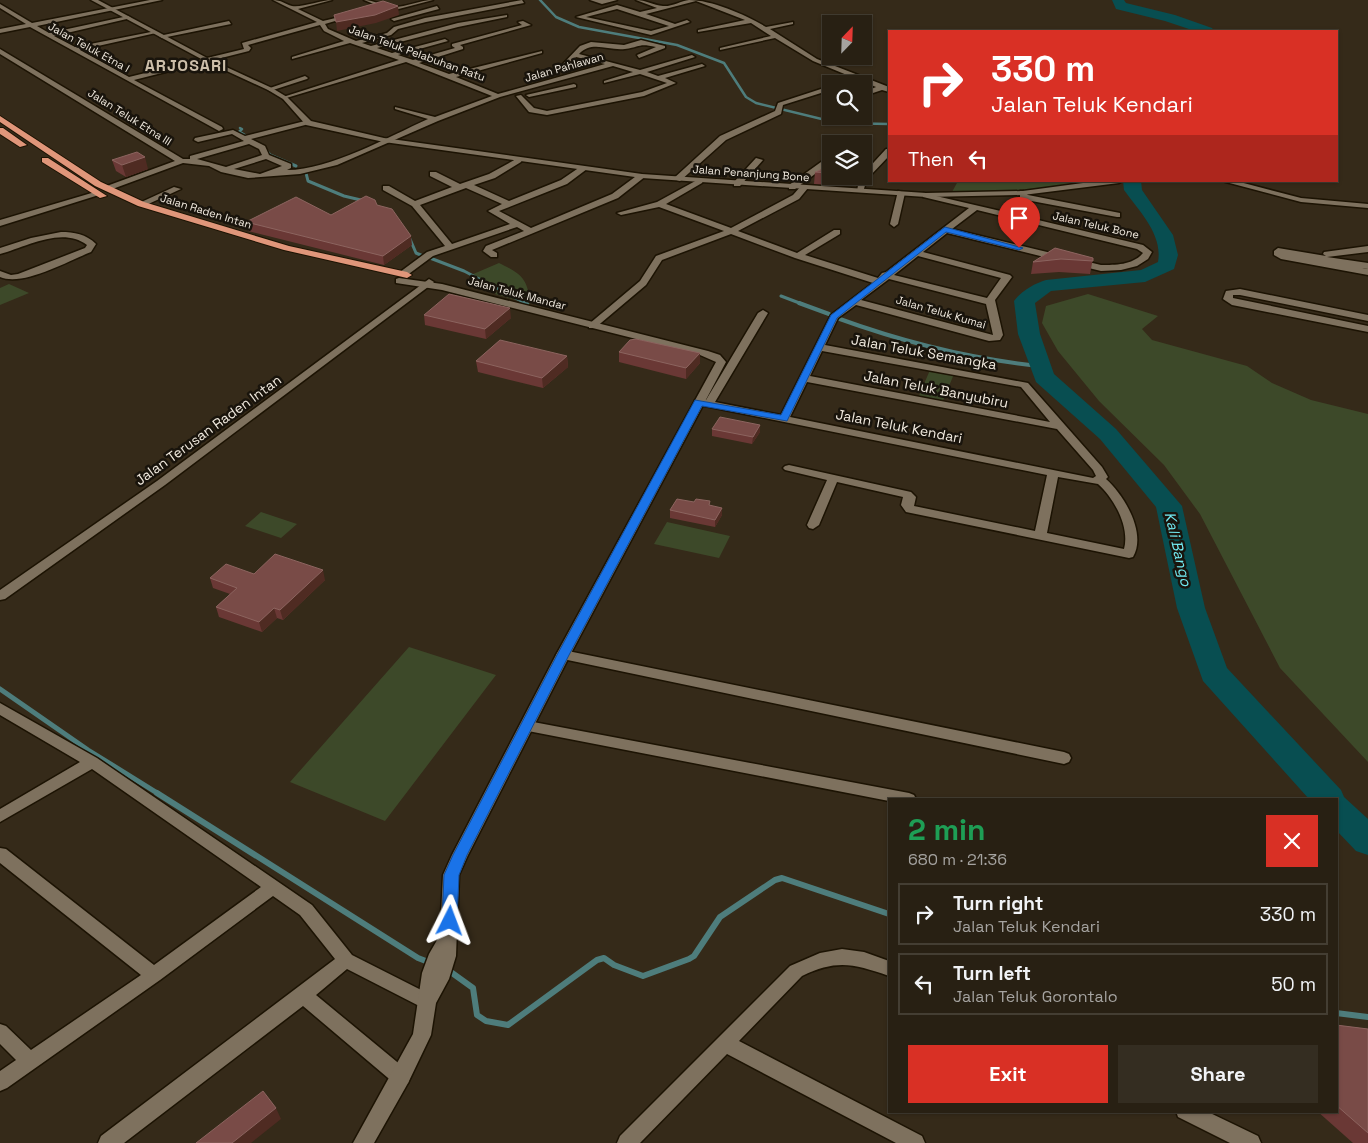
<!DOCTYPE html>
<meta charset="utf-8">
<style>
body{margin:0;font-family:"Space Grotesk",sans-serif;background:#342d21;color:#f1f3f6;height:100vh;display:flex;flex-direction:column;font-size:19px;white-space:nowrap}
*{box-sizing:border-box;margin:0}
p{font-size:16px;color:#a5a3a0}
.icon{flex:none;width:28px;height:28px;fill:none;stroke:currentColor;stroke-width:2;stroke-linecap:round;stroke-linejoin:round}
.map{position:relative;flex:1;overflow:hidden}
.sheet{position:absolute;left:888px;top:798px;width:450px;height:315px;display:flex;flex-direction:column;background:#282013;border-radius:0px;box-shadow:0 1px 4px #0004,0 0 0 1px #443e33}
.sheet>*{flex:none}
.guide{position:absolute;left:888px;top:30px;width:450px;height:152px;border-radius:0px;box-shadow:0 1px 4px #0004,0 0 0 1px #443e33;background:#d93025;color:#fff;overflow:hidden}
.needle{width:32px;rotate:23deg}
.buttons{position:absolute;left:822px;top:15px;display:grid;gap:10px}
.buttons a{display:grid;place-items:center;width:50px;height:50px;border-radius:0px;background:#282013;box-shadow:0 1px 4px #0004,0 0 0 1px #443e33;font-size:25px}
.pin{position:absolute;display:grid;place-items:center;width:42px;height:42px;color:#fff;margin:-51px -21px;border-radius:50% 50% 50% 0;rotate:-45deg;box-shadow:0 0 5px #0007}
.pin .icon{rotate:45deg}
.me{position:absolute;width:55px;margin:-28px;rotate:3deg;stroke-linejoin:round;filter:drop-shadow(0 0 4px #0008)}
.turn{display:flex;align-items:center;gap:18px;height:105px;padding:0 20px;font-size:22px}
.turn .icon{width:65px;height:65px;stroke-width:2.5}
.turn b{display:block;font-size:35px;line-height:42px}
.then{display:flex;align-items:center;height:48px;padding:0 20px;background:#0003;gap:10px;font-size:19px}
.round{display:grid;place-items:center;flex:none;width:52px;height:52px;border-radius:0px;background:#342d21}
.head{display:flex;align-items:center;justify-content:space-between;height:85px;padding:0 20px}
h1{font-size:30px;font-weight:600;line-height:38px;color:#1e9e55}
.action{display:flex;gap:10px;margin-top:auto;padding:10px 20px}
.action a{flex:1;height:58px;border-radius:0px;background:#d93025;color:#fff;font-size:20px;font-weight:600;line-height:58px;text-align:center}
.action a+a{background:#342d21;color:#f1f3f6}
ul{padding:0;list-style:none}
li{display:flex;align-items:center;gap:15px;height:62px;margin:0 10px 8px;padding:0 10px;border:2px solid #443e33;border-radius:0px}
li div{flex:1}
li b{display:block;font-size:19px}
li em{font-style:normal}
.map>svg:first-child{display:block}
.green{fill:#3d4929}
.lines{fill:none;stroke-linecap:round;stroke-linejoin:round}
.stream-far4{stroke:#4e7d7c;stroke-width:2.5}
.stream-far3{stroke:#4e7d7c;stroke-width:3}
.stream-far2{stroke:#4e7d7c;stroke-width:4}
.stream-far1{stroke:#4e7d7c;stroke-width:5}
.stream{stroke:#4e7d7c;stroke-width:6}
.river{fill:#084e51;fill-rule:evenodd}
.minor-casing{stroke:#1c1303;stroke-width:3}
.tertiary-casing{stroke:#1c1303;stroke-width:3}
.trunk-casing{stroke:#1c1303;stroke-width:2}
.minor{fill:#7e715e;fill-rule:evenodd}
.tertiary{fill:#7e715e;fill-rule:evenodd}
.trunk{fill:#e0967a;fill-rule:evenodd}
.wall{fill:#6a3835}
.shaded-wall{fill:#4f2b22}
.building{fill:#794b47;stroke:#8c645f}
.route{fill:#1a73e8;stroke:#114b97}
.labels{text-anchor:middle;stroke-width:5;stroke-linejoin:round;paint-order:stroke}
.far-street-label{font-size:11px;fill:#f1eadf;stroke:#19140c}
.street-label{font-size:14px;fill:#f1eadf;stroke:#19140c}
.water-label{font-size:15px;font-style:italic;fill:#72eaf1;stroke:#19140c}
.far-district-label{font-size:16px;font-weight:bold;letter-spacing:1px;fill:#cdbfaa;stroke:#19140c}
</style>
<div class="map">
<svg width="1368" height="1143" viewBox="0 0 1368 1143">
<rect width="100%" height="100%" fill="#352a19"/>
<path class="green" d="M958,181H1071L1069,185L1027,190L952,192Z
M499,263C521,274 528,278 530,304L495,294L500,288L471,275Z
M9,284L29,293L0,305V288Z
M1088,294L1158,316L1142,329L1152,340L1247,366L1272,383L1311,400L1368,414V762L1280,668L1200,514L1164,465L1099,401L1058,351L1042,323L1046,306Z
M930,370L954,374L942,403L918,398Z
M261,512L297,524L281,538L245,526Z
M667,522L730,536L719,558L654,544Z
M409,647L496,675L385,821L290,782Z"/>
<g class="lines">
<path class="stream-far4" d="M540,0L556,17L579,27L677,45L724,63L746,97L756,103L838,123L889,124
M240,128L242,129L239,132L243,134"/>
<path class="stream-far3" d="M241,133L251,139
M262,145L270,155L296,166
M306,173L308,181L344,196L365,201
M410,239L416,253L423,256
M430,258L464,271L527,304
M781,296L802,304"/>
<path class="stream-far2" d="M525,303L527,304
M799,303L829,314
M837,318C903,342 970,359 1040,366"/>
<path class="stream-far1" d="M0,689L88,750L159,794"/>
<path class="stream" d="M157,793L418,958L431,963
M448,970L473,988L477,1015L486,1021L508,1025L597,960L604,958L614,965L643,976L689,959L694,956L720,917L775,880L782,878L889,914
M1336,1013L1368,1017"/>
<path class="river" d="M1112,0H1124L1126,3L1175,15L1212,28L1214,31H1195L1165,21L1116,9Z
M1123,181H1141L1142,190L1173,235L1178,255L1174,269L1145,282L1051,291L1035,303L1040,334L1054,374L1116,429L1182,506L1205,608L1227,668L1341,790L1344,797L1368,819V855L1356,851L1336,830V799H1309L1203,681L1177,608L1156,507L1100,439L1036,382L1018,334L1014,301C1020,292 1035,283 1046,280L1141,270L1158,262C1163,234 1139,211 1124,190Z"/>
<defs>
<path id="minor" d="M150,0H162L37,26L49,33L128,16L131,18L54,36L75,47L156,31V33L80,50L129,77L244,49L242,43L317,22L273,0C281,0 285,4 292,6C301,8 321,0 332,0L298,9L323,21L352,14V16L325,24L328,29L356,41L387,33L394,27L425,18L522,0L524,3L426,22L398,29L391,35L362,43L371,46L458,23L507,15V17L458,27L377,48L392,53L445,39L448,41L398,55L413,60L455,48L452,46V44L522,25L518,22L523,21L531,25L460,45L463,47V49L419,63L449,74L542,51V53L456,77L498,94L605,64L576,57L564,69L559,68L580,46L591,42L624,45L641,40L665,46V48L639,58L637,55L656,47C638,43 641,47 625,49C608,51 592,40 579,54L640,70L692,55L695,57L647,72L658,76L702,64L705,66L665,78L676,83L644,96L547,115L529,112L516,96L521,95L534,108L547,111L642,92L667,83L640,74L604,83V81L633,72L613,66L500,97L438,121L337,165L300,174L248,178L221,172L209,166L183,163L107,191L103,189L104,187L175,161L0,54V49L183,159H190V156L244,141L232,134L198,142L194,140L195,138L233,130L245,136L309,120V124L251,139L265,146L269,155L291,164V168L287,170C330,170 388,137 428,119L395,109V107L435,117L492,96L406,62L283,99V97L399,60L350,43L292,59V57L344,41L324,31L320,25L248,45L251,48L249,51L134,80L222,127L223,129L219,131L30,27L0,33V29L26,24L0,8V4L32,23ZM249,144L259,149L262,155L226,167L197,159ZM266,159L282,166L260,174L234,169Z
M364,0C374,0 382,6 392,7C404,8 420,0 433,0L391,11Z
M590,0H617L602,4Z
M636,0C646,0 653,5 663,6C671,7 681,1 689,0C712,0 746,15 766,27L793,22V24L770,29L817,59L889,87V92L882,90L864,96V92L876,87L813,61L775,38L720,50V48L771,36L751,23L698,32V30L745,20L696,1L646,14L675,24L687,20L690,22L651,35L576,17L617,5L640,12L657,8ZM617,9L669,26L651,31L586,17Z
M437,6L439,9L394,21L391,19Z
M229,21L231,24L162,38L159,36Z
M305,76L308,78L307,79L270,91L267,89Z
M574,84L576,85V87L529,97L526,95Z
M821,89L831,91V95L821,93L783,105L781,114L726,140L680,181L673,179L720,136L775,111L778,103Z
M886,149H889V156L867,179L863,192H857L859,178L864,176V173Z
M828,157H831V162L795,189H789V185Z
M518,158L522,160L521,162L495,178L474,185L509,201L561,180L580,167L587,169L567,184L499,211L531,228L612,194L639,174L646,176L618,198L492,250L497,253V257H491L483,251L486,246L524,231L517,227L433,256L406,276H400V272L427,252L445,246L412,206L383,190V186H389L415,201L452,187L430,176V172H436L460,184L489,174ZM466,188L502,204L488,211L510,224L452,244L420,205Z
M756,158L763,160L740,186H734V182Z
M699,179L703,181L702,183L666,204L731,228L793,195L801,186H807L808,188L799,199L738,231L797,253L834,230H840V234L805,255L878,278L882,273L886,272L969,208L923,197V193L1005,212L1020,197V191H1023L1028,195L1120,213V217H1117L1026,200L1013,214L1143,245L1152,252L1148,259L1137,266L1121,270L1101,271L947,233L923,252L1010,275L1012,277L995,300L1003,335L1000,340L989,341L856,305L838,318L825,345L1028,383L1102,467L1108,477L1106,479C1124,495 1147,533 1133,557L1129,558L906,512L901,505L903,497L837,482L819,525L813,529L809,528L807,525L827,480L785,470L783,468L785,466L789,465L911,492L916,497L914,506L1035,531L1047,475L695,404V400H706L758,313L763,310L768,313L715,402L781,415L831,315L873,283L795,258L731,234L662,260L646,285L595,328H589V324L640,281L656,256L724,231L659,207L621,215L617,213L657,202ZM977,210L1137,249L1143,253C1133,265 1116,265 1101,265L952,229ZM918,256L1001,278L987,298L894,275ZM889,279L986,304L993,335L861,300ZM822,351L1021,387L1050,422L810,376ZM807,382L1057,429L1093,470L1096,476L1093,478L790,417ZM1058,477L1098,484C1114,498 1130,527 1124,549L1047,533Z
M174,187L181,189L144,206L137,204Z
M898,191L905,193L898,224L894,227L890,224Z
M95,192L102,194L0,226V220Z
M61,232C74,232 86,234 96,244L91,252C68,261 23,287 0,277V271L11,275L18,274L85,248L87,245C62,226 26,247 0,254V248L31,238Z
M1368,246V252L1327,257L1368,263V269L1328,262L1368,269V275L1281,259L1274,255V251L1278,248L1326,256L1323,254L1324,252Z
M429,279L434,282L432,284L165,485L5,599L0,600V590L157,481Z
M1240,289L1368,315V321L1240,295H1233V298L1368,326V332L1232,305L1223,299L1226,291Z
M563,650L1064,752L1069,754L1071,758L1069,762L1064,764L558,658L556,655L558,652Z
M0,703L97,758L312,905L352,955L433,996L436,1002L433,1008L427,1010L347,969L316,995L408,1071L410,1077L408,1083L401,1086L394,1083L303,1006L124,1143H98L101,1136L335,959L300,915L273,896L160,980L7,1088L0,1091V1071L16,1060L0,1044V1024L6,1026L31,1050L141,975L0,863V848L6,849L154,965L261,887L92,769L0,822V809L80,762L0,715Z
M528,721L909,793L914,795L916,799H889V801L528,731L523,730L521,726L523,722Z
M842,949L864,952L889,961V976C854,964 837,959 802,976L739,1041L922,1136L925,1143H896L727,1054L640,1143H617L620,1136L790,966L820,953Z
M1176,1111H1206L1258,1136L1261,1143H1230L1178,1117Z"/>
<path id="tertiary" d="M91,0H98L209,59L272,88L287,97L311,121L384,138L642,174L926,193L1023,191L1098,181H1123L1119,183L1023,195L926,197L642,178L384,142L306,125L283,99L268,90L205,61Z
M1222,181H1236L1301,198L1368,204V208L1301,202Z
M399,278L442,284L708,351L720,355L726,362L570,655L468,855L459,875L456,956L449,979L436,1003L431,1035L408,1083L374,1143H353L413,1034L422,973L429,954L440,935L443,875L452,855L556,655L716,362L700,355L442,290L396,283V279Z"/>
<path id="trunk" d="M0,116L101,182L144,202L289,246L407,272L412,275L407,278L284,250L138,206L95,186L0,122Z
M0,128H3L27,145L20,147L0,134Z
M42,158H48L107,196L100,198L42,162Z"/>
</defs>
<use href="#minor" class="minor-casing"/>
<use href="#tertiary" class="tertiary-casing"/>
<use href="#trunk" class="trunk-casing"/>
<use href="#minor" class="minor"/>
<use href="#tertiary" class="tertiary"/>
<use href="#trunk" class="trunk"/>
</g>
<path class="wall" d="M112,160L148,169L126,177L116,171Z
M831,166V176H858L856,186L814,184L815,172Z
M331,215L412,245L384,265L248,231L246,222Z
M1055,248L1093,258L1090,274L1059,272L1031,274L1033,262Z
M424,315L511,318L486,339L425,325Z
M619,352L700,363L686,379L619,362Z
M567,356L568,367L543,388L478,372L476,361Z
M712,429L760,432L752,444L712,436Z
M710,506L722,515L715,527L670,518V510Z
M254,574L325,580L283,620L277,618L262,632L219,617L216,607L230,594L213,588L210,578Z
M1336,1025L1368,1029V1143H1353L1317,1111H1336Z"/>
<path class="shaded-wall" d="M398,6L399,15L376,23L337,31L336,22Z
M145,157L148,169L126,177L122,165Z
M411,236L412,245L384,265L383,256Z
M510,308L511,318L486,339L485,329Z
M700,353V363L686,379V368Z
M567,356L568,367L543,388L542,378Z
M760,425V432L752,444L753,437Z
M722,508V515L715,527V520Z
M323,570L325,580L283,620L280,610Z
M274,608L277,618L262,632L259,622Z
M276,1108L281,1119L251,1143H232Z"/>
<path class="building" d="M383,1L398,6L375,15L336,22L334,15Z
M137,152L145,157L122,165L112,160Z
M831,166V173L815,172Z
M366,196L375,200L377,205L392,209L411,236L383,256L246,222L296,197L331,215Z
M1055,248L1093,258V261L1061,259L1033,262Z
M449,294L510,308L485,329L424,315Z
M636,339L700,353L686,368L619,352L630,340Z
M500,340L567,356L542,378L476,361Z
M720,417L760,425L753,437L712,429Z
M677,499L694,502L696,499L710,501L709,505L722,508L715,520L670,510Z
M275,554L323,570L280,610L274,608L259,622L216,607L237,588L210,578L226,564L254,574Z
M1336,1025L1368,1029V1133L1336,1105Z
M263,1091L276,1108L232,1143H196Z"/>
<path class="route" d="M945,227L1023,248L1019,250L946,232L837,318L787,421L702,406L569,655L467,855L459,875L457,921L455,926L450,927L445,926L442,921L444,875L453,855L557,655L695,400L781,415L831,315Z"/>
<g class="labels">
<g class="far-street-label">
<text transform="translate(89 47) rotate(29)" y="4">Jalan Teluk Etna I</text>
<text transform="translate(417 53) rotate(20)" y="4">Jalan Teluk Pelabuhan Ratu</text>
<text transform="translate(564 67) rotate(-16)" y="4">Jalan Pahlawan</text>
<text transform="translate(130 117) rotate(32)" y="4">Jalan Teluk Etna III</text>
<text transform="translate(751 173) rotate(4)" y="4">Jalan Penanjung Bone</text>
<text transform="translate(206 211) rotate(17)" y="4">Jalan Raden Intan</text>
<text transform="translate(1096 225) rotate(13)" y="4">Jalan Teluk Bone</text>
<text transform="translate(517 293) rotate(15)" y="4">Jalan Teluk Mandar</text>
<text transform="translate(941 312) rotate(16)" y="4">Jalan Teluk Kumai</text>
</g>
<g class="street-label">
<text transform="translate(924 352) rotate(10)" y="5">Jalan Teluk Semangka</text>
<text transform="translate(936 389) rotate(11)" y="5">Jalan Teluk Banyubiru</text>
<text transform="translate(899 426) rotate(11)" y="5">Jalan Teluk Kendari</text>
<text transform="translate(208 430) rotate(-36)" y="5">Jalan Terusan Raden Intan</text>
</g>
<g class="water-label">
<text transform="translate(1178 549) rotate(77)" y="5">Kali Bango</text>
</g>
<g class="far-district-label">
<text x="186" y="71">ARJOSARI</text>
</g>
</g>
</svg>
<div class="buttons">
<a><svg class="needle" viewBox="-14 -14 28 28"><path d="M0-13l5 13h-10z" fill="#e53935"/><path d="M0 13l5-13h-10z" fill="#a5a3a0"/></svg></a>
<a><svg class="icon" aria-label="search" viewBox="0 0 24 24"><circle cx="10" cy="10" r="6"/><path d="M15 15l6 6"/></svg></a>
<a><svg class="icon" aria-label="layers" viewBox="0 0 24 24"><path d="M12 4l9 5-9 5-9-5zM3 14l9 5 9-5"/></svg></a>
</div>
<div class="pin" style="left:1019px;top:248px;background:#d93025"><svg class="icon" aria-label="arrive" viewBox="0 0 24 24"><path d="M6 21V4h12l-3 4 3 4H6"/></svg></div>
<svg class="me" style="left:450px;top:921px" viewBox="-20 -20 40 40"><path d="M0-17L14 15 0 8-14 15z" fill="#1a73e8" stroke="#fff" stroke-width="4"/></svg>
<div class="guide">
<div class="turn"><svg class="icon" aria-label="right" viewBox="0 0 24 24"><path d="M7 20v-9h11M14 6l5 5-5 5"/></svg><div><b>330 m</b>Jalan Teluk Kendari</div></div>
<div class="then">Then<svg class="icon" aria-label="left" viewBox="0 0 24 24"><path d="M17 20v-9H6M10 6l-5 5 5 5"/></svg></div>
</div>
<section class="sheet">
<div class="head"><div><h1>2 min</h1><p>680 m · 21:36</p></div><a class="round" style="background:#d93025;color:#fff"><svg class="icon" aria-label="close" viewBox="0 0 24 24"><path d="M6 6l12 12M18 6L6 18"/></svg></a></div>
<ul>
<li><svg class="icon" aria-label="right" viewBox="0 0 24 24"><path d="M7 20v-9h11M14 6l5 5-5 5"/></svg><div><b>Turn right</b><p>Jalan Teluk Kendari</p></div><em>330 m</em></li>
<li><svg class="icon" aria-label="left" viewBox="0 0 24 24"><path d="M17 20v-9H6M10 6l-5 5 5 5"/></svg><div><b>Turn left</b><p>Jalan Teluk Gorontalo</p></div><em>50 m</em></li>
</ul>
<div class="action"><a>Exit</a><a>Share</a></div>
</section>
</div>
